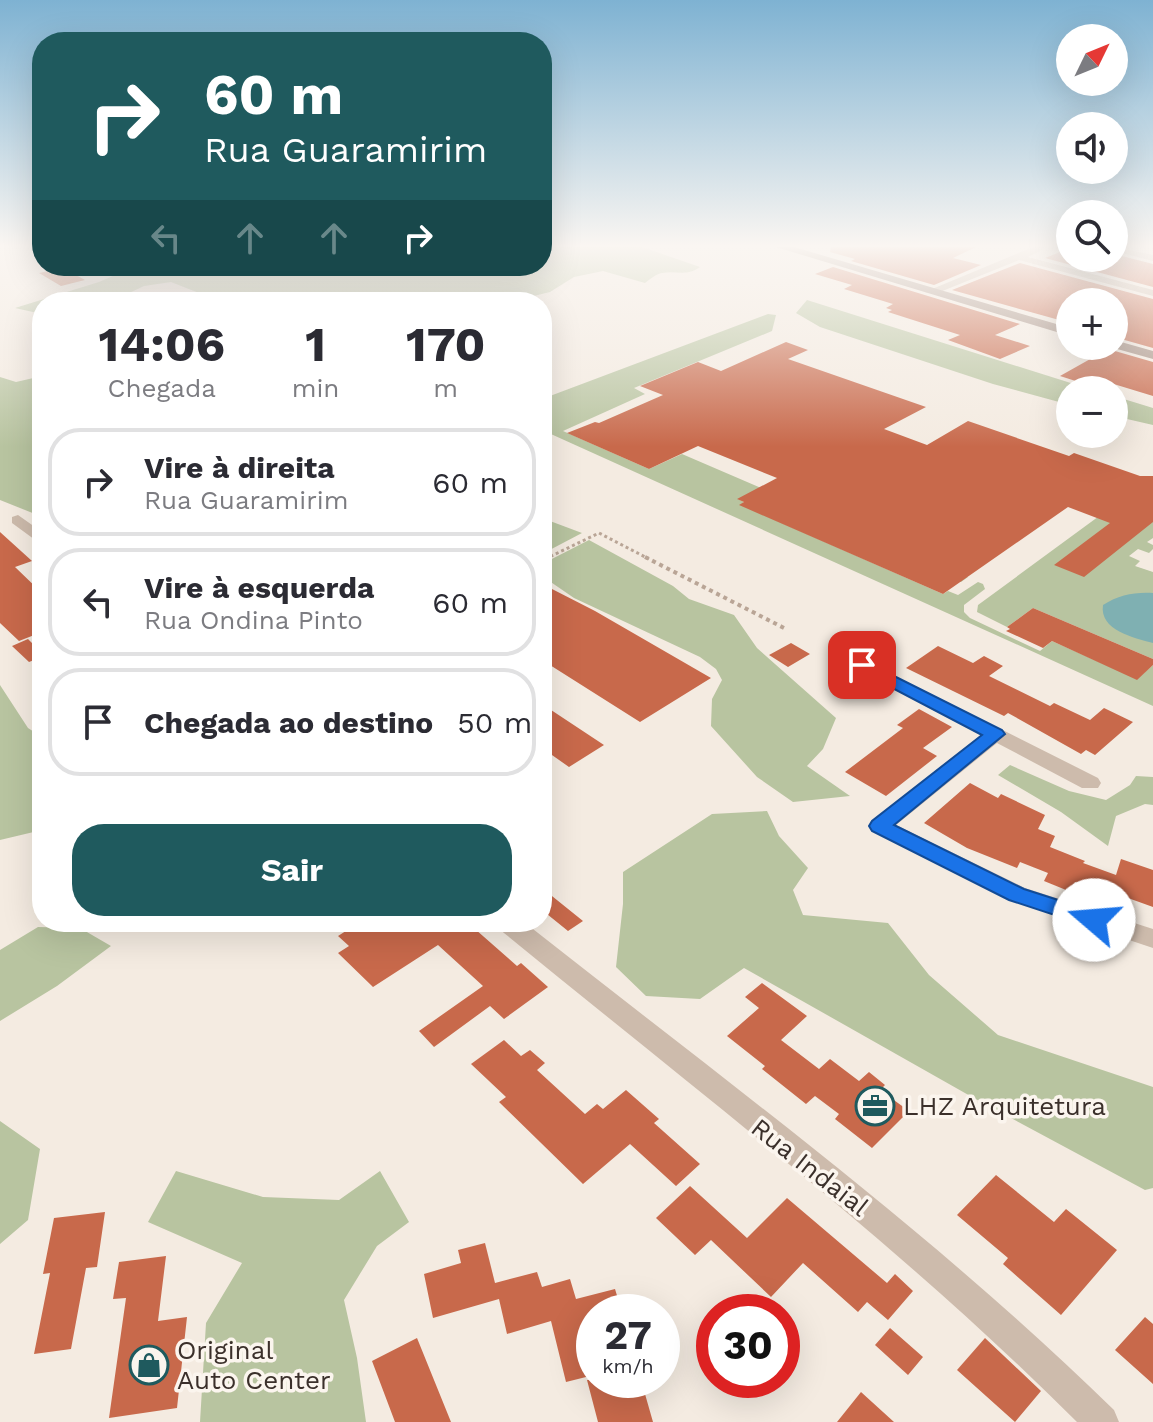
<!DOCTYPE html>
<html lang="pt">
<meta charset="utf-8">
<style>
body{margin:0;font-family:"Work Sans",sans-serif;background:#f7f7f7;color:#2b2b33;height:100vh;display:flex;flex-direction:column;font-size:30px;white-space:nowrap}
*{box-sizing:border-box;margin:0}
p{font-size:26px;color:#7c7c81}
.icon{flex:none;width:44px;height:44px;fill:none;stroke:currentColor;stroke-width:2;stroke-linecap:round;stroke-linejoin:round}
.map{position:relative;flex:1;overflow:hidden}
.sheet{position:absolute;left:32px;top:292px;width:520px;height:640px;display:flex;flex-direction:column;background:#fff;border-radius:32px;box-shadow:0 8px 32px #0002}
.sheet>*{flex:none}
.banner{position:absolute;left:32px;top:32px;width:520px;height:244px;border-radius:32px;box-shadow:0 8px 32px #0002;background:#1f5a5e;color:#fff;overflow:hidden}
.needle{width:52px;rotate:47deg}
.controls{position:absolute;left:1056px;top:24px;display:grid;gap:16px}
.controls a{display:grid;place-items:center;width:72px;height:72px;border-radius:50%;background:#fff;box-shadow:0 8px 32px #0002;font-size:40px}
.speed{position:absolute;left:576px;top:1294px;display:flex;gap:16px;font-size:40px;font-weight:700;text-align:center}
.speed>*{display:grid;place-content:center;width:104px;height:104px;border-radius:50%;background:#fff;box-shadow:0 8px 32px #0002;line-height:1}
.speed small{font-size:20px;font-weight:400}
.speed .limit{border:12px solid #d22;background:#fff;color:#111}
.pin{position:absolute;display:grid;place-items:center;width:68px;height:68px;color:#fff;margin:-34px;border-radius:16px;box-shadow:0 4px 12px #0006}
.me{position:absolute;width:88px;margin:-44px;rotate:288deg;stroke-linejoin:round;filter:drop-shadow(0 0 6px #0008)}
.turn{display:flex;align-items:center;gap:28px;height:168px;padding:0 40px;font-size:36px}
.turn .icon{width:104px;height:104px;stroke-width:2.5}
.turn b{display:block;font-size:56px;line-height:68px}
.lanes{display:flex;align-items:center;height:76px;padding:0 40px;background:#0003;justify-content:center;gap:40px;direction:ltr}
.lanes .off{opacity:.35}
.eta{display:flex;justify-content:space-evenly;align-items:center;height:136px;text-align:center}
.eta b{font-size:48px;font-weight:700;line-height:56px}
.primary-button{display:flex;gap:16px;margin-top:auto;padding:16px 40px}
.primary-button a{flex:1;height:92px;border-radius:32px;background:#1f5a5e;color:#fff;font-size:32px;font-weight:700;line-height:92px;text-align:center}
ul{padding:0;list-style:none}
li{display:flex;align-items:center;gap:24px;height:108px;margin:0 16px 12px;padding:0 24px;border:4px solid #e1e1e2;border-radius:32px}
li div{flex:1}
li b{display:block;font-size:30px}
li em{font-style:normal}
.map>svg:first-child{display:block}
.green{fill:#b8c4a0}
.water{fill:#7fb0b2}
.building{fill:#c8694b}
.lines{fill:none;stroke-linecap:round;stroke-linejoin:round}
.path-far1{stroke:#b9a596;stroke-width:3;stroke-dasharray:3 3;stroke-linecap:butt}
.path{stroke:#b9a596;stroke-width:4;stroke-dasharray:4 4;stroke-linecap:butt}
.street{fill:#cdbbac;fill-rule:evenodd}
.secondary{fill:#a18a7d;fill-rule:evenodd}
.route{fill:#1a73e8;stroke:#114b97;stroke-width:2}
.labels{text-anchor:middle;stroke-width:7;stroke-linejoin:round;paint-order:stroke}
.near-poi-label{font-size:26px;fill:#3b302b;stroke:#fbf5ee;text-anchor:start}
.near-street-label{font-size:26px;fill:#3b302b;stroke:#fbf5ee}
</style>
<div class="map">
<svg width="1153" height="1422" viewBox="0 0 1153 1422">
<rect width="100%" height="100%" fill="#f4ebe1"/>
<path class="green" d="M542,247H642L700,267C687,277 676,270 662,273C656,274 649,280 645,283L603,271L574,277L550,292L509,302H222L171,282L144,286L110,302H42V314L15,308L99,282L136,266H542Z
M807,300L1093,390H1070V405L993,384L820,327L796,313Z
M768,314L776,315L772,331L634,388L645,394L563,431L649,469L682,454L968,577L961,582L759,495L738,499L744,502L741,505L943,594L948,591L958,595L978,582L983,584L985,589L964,605V612L970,618L1040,651L1052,641L1137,679L1153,665V706L542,430V399Z
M42,376V516H40L0,500V377L16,382Z
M1114,396L1153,408V425L1114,416Z
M1106,511L1153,522V538L1147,542L1153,545V549L1149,553L1138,549L1129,556L1140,561L1135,566L1153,572V659L1033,608L1007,627L977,612L978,605Z
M542,518L582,533L542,554Z
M589,540L673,586L689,599L734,615L757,648L836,718L823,749L807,766L850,796L793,802L757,777L711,726L712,699L722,680L716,669L700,657L574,598L542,576V564Z
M0,685L28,728L42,737V830L0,840Z
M1010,765L1069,791L1106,800L1130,785L1136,776L1153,777V805L1145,804L1116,816L1108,846L1061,812L998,775Z
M767,811L779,836L808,868L793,890L803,915L888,923L929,975L998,1035L1153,1087V1188L1145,1190L972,1097L744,968L700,999L646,996L616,967L623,904V872L712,814Z
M38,927L80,928L111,946L57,986L0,1021V950Z
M0,1121L40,1149L28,1220L0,1244Z
M176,1171L263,1197L339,1200L380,1171L409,1222L377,1246L344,1300L357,1358L366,1422H200L206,1323L242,1263L148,1222Z"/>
<path class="water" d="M1153,593V643C1134,638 1099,630 1103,605C1119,595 1134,592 1153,593Z"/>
<path class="building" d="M831,247H976L953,258L981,265L934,285L851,261L855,259L830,252Z
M1070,248V258H1114V254L1153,264V287L1045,258Z
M1020,263L1153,299V348L1114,337V302H1070V323L952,290Z
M833,267L1020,324L995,335L1030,346L1000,359L948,340L960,335L888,312L892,310L886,308L893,304L844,289L852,285L815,274Z
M63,268L85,280L61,286L39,273Z
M786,342L808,350L788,359L926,407L884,429L927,445L968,421L1069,456L1074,453L1140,476H1153V522L1084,577L1054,565L1110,523L1068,507L943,594L739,505L744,502L737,499L777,478L698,446L649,469L567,433L595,422L599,423L663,395L640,386L698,362L721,371Z
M1108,349L1153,362V396L1094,378L1085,384L1060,376Z
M0,532L32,561L15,567L42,593V632L19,641L0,623Z
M552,589L595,611L711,678L640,722L542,660V594Z
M1033,608L1153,659V665L1137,680L1052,641L1043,648L1006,631L1010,629L1007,627Z
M28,639L42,653V657L29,662L12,646Z
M791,643L810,654L788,667L769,655Z
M938,646L973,663L984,656L1003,666L989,676L1050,706L1054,703L1090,720L1104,708L1133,722L1095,755L1086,750L1081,754L1008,713L1004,716L906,668Z
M542,704L604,745L569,767L542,748Z
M919,709L952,727L923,748L937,756L886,796L845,772L903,728L897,725Z
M970,783L998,798L1001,794L1045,815L1038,829L1055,836L1050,847L1085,861L1083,863L1116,875L1121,859L1153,870V907L1128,898L1127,901L1075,882L1071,892L1044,881L1048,873L1020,862L1017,868L967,848L924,823Z
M542,888L583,921L568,931L542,910Z
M360,922H467L517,966L521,963L548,987L504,1019L490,1006L434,1047L419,1031L483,986L438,945L373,987L338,953L349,946L338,936Z
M762,983L807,1016L781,1040L819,1069L830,1059L859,1081L869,1072L885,1085L880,1090L909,1111L872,1148L835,1119L839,1114L815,1096L806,1104L762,1069L765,1066L727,1036L759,1008L745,997Z
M504,1040L521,1056L530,1050L545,1063L537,1070L585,1114L597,1104L603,1109L626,1090L659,1119L654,1123L700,1164L676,1186L630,1144L583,1184L499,1102L506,1097L471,1064Z
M996,1175L1054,1222L1066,1209L1117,1250L1061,1315L1003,1264L1008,1258L957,1215Z
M690,1186L747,1238L787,1198L887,1283L895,1274L913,1291L888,1320L867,1302L858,1312L803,1263L771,1297L711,1240L695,1255L656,1218Z
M105,1212L97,1267L86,1268L71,1349L34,1354L50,1273L43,1274L54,1218Z
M485,1243L495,1283L537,1272L542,1287L570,1279L576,1299L615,1289L622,1312H594V1375L566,1382L551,1321L507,1334L499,1299L433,1318L424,1274L461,1263L458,1250Z
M166,1256L158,1321L187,1317L177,1408L109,1418L126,1298L113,1299L119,1262Z
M1145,1317L1153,1324V1384L1115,1350Z
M890,1328L923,1357L908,1375L875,1345Z
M417,1338L451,1422H395L372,1361Z
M985,1338L1041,1391L1015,1422L957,1370Z
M587,1380H641L653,1422H598Z
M861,1392L894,1422H837Z"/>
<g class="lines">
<path class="path-far1" d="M545,559L599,533L649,559"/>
<path class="path" d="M645,557L786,629
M542,560L549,557"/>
<path class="street" d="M1033,247H1048L1028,257L1153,290V296L1019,260L935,294L925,292Z
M1114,247L1153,255V261L1114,251Z
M88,266H102L111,272L102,274Z
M18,515L42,532V545L12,523V517Z
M862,659L1098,778L1101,783L1098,788H1082L997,743L896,825L1025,888L1153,929V948L1009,900L872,831L869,826L872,821L981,735L855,669L852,665L855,661Z
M495,922H524C724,1080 931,1231 1114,1410L1119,1422H1077C898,1243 694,1089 498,928Z"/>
<path class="secondary" d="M776,247H794L1070,328V336Z
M1114,340L1153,351V359L1110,347L1114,346Z"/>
</g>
<linearGradient id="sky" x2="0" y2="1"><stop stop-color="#7eb2d2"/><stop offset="0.55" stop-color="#faf6f2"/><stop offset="1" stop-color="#faf6f2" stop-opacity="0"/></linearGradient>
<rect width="1153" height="447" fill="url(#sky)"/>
<path class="route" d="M862,660L1002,730L1005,734L894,825L1024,889L1102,914L1105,920L1102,926L1094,928L1009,900L872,831L869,826L872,821L982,735L856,669L853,665L856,661Z"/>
<defs>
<symbol id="office-ring" viewBox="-11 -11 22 22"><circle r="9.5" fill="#fbf5ee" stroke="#1f5a5e" stroke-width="1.5"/><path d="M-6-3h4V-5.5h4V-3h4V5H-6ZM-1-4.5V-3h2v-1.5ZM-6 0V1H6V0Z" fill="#1f5a5e"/></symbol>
<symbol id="shop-ring" viewBox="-11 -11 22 22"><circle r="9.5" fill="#fbf5ee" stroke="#1f5a5e" stroke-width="1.5"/><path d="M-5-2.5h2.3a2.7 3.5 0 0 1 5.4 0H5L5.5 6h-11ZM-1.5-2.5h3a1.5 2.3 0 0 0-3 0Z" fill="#1f5a5e"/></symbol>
</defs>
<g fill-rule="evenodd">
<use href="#office-ring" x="853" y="1084" width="44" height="44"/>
<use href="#shop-ring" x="127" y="1343" width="44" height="44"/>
</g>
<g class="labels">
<g class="near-poi-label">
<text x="903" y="1115">LHZ Arquitetura</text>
<text x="177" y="1359">Original<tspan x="177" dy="30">Auto Center</tspan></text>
</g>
<g class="near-street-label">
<text transform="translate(810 1167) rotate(38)" y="9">Rua Indaial</text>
</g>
</g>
</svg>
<div class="controls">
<a><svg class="needle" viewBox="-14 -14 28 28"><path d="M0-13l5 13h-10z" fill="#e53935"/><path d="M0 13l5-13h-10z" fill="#7c7c81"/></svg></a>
<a><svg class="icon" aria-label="sound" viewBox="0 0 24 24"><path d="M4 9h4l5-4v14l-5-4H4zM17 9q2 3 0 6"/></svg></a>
<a><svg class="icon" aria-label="search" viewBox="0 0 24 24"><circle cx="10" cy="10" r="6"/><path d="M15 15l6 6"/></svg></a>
<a>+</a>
<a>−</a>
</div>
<div class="speed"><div>27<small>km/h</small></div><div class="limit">30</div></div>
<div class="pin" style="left:862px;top:665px;background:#d93025"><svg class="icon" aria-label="arrive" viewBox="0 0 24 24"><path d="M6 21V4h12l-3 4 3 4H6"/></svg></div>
<svg class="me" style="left:1094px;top:920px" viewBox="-20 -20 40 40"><circle r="19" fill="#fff"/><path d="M0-13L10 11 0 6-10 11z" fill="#1a73e8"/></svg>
<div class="banner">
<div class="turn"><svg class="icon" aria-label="right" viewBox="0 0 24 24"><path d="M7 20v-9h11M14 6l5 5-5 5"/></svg><div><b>60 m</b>Rua Guaramirim</div></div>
<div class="lanes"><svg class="icon off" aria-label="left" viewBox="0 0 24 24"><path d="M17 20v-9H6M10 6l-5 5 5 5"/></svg><svg class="icon off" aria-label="ahead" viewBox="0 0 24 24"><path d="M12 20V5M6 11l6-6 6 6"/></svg><svg class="icon off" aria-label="ahead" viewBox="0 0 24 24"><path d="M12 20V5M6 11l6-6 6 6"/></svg><svg class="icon" aria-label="right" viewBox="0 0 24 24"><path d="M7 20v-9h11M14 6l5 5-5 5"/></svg></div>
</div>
<section class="sheet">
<div class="eta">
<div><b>14:06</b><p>Chegada</p></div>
<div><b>1</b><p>min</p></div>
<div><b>170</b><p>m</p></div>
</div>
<ul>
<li><svg class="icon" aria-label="right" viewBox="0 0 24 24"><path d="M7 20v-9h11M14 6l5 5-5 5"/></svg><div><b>Vire à direita</b><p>Rua Guaramirim</p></div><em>60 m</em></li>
<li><svg class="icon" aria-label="left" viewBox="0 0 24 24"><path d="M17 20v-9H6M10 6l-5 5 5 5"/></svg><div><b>Vire à esquerda</b><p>Rua Ondina Pinto</p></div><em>60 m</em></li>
<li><svg class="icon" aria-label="arrive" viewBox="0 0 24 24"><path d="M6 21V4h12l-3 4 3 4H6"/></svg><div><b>Chegada ao destino</b></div><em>50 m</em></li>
</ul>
<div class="primary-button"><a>Sair</a></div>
</section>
</div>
